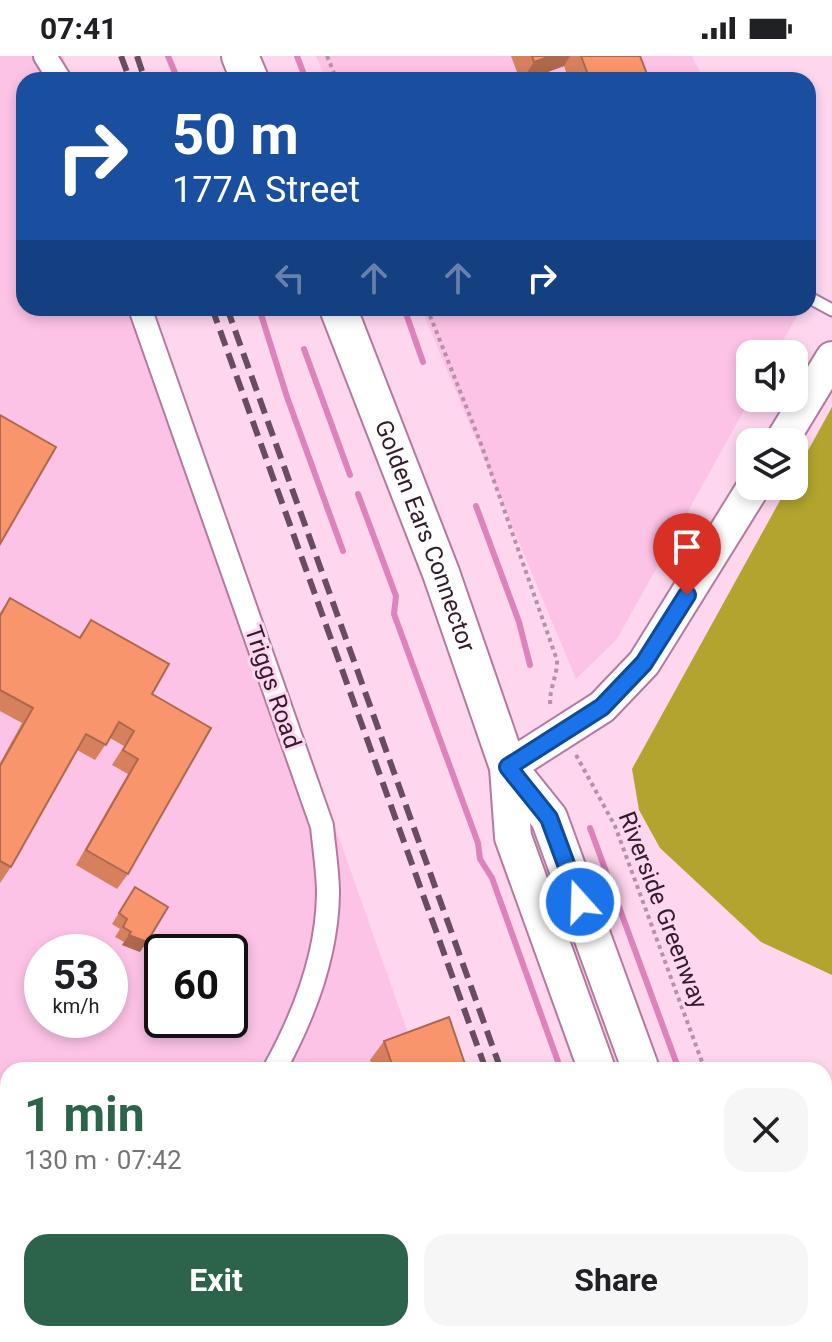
<!DOCTYPE html>
<html lang="en">
<head>
<meta charset="utf-8">
<style>
  :root { --surface:#fff; --page:#f6f6f6; --text:#202124; --muted:#757577; --accent:#2c644b }
  body { margin:0; font-family:Roboto,sans-serif; background:var(--page); color:var(--text); height:100vh; display:flex; flex-direction:column; font-size:30px; white-space:nowrap }
  * { box-sizing:border-box; margin:0 }
  p { font-size:26px; color:var(--muted) }
  .icon { flex:none; width:44px; height:44px; fill:none; stroke:currentColor; stroke-width:2; stroke-linecap:round; stroke-linejoin:round }
  .map { position:relative; flex:1; overflow:hidden }
  .sheet { position:absolute; left:0px; top:1006px; width:832px; height:280px; display:flex; flex-direction:column; background:var(--surface); border-radius:24px 24px 0 0; box-shadow:0 4px 12px #0003 }
  .sheet>* { flex:none }
  .hud { position:absolute; left:16px; top:16px; width:800px; height:244px; border-radius:24px; box-shadow:0 4px 12px #0003; background:#1a4fa0; color:#fff; overflow:hidden }
  .buttons { position:absolute; left:736px; top:284px; display:grid; gap:16px }
  .buttons a { display:grid; place-items:center; width:72px; height:72px; border-radius:16px; background:var(--surface); box-shadow:0 4px 12px #0003; font-size:40px }
  .speed { position:absolute; left:24px; top:878px; display:flex; gap:16px; font-size:40px; font-weight:700; text-align:center }
  .speed>* { display:grid; place-content:center; width:104px; height:104px; border-radius:50%; background:var(--surface); box-shadow:0 4px 12px #0003; line-height:1 }
  .speed small { font-size:20px; font-weight:400 }
  .speed .limit { border:4px solid #111; border-radius:12px; background:#fff; color:#111 }
  .pin { position:absolute; display:grid; place-items:center; width:68px; height:68px; color:#fff; margin:-82px -34px; border-radius:50% 50% 50% 0; rotate:-45deg; box-shadow:0 0 8px #0007 }
  .pin .icon { rotate:45deg }
  .me { position:absolute; width:88px; margin:-44px; rotate:340deg; stroke-linejoin:round; filter:drop-shadow(0 0 6px #0008) }
  .turn { display:flex; align-items:center; gap:28px; height:168px; padding:0 24px; font-size:36px }
  .turn .icon { width:104px; height:104px; stroke-width:2.5 }
  .turn b { display:block; font-size:56px; line-height:68px }
  .lanes { display:flex; align-items:center; height:76px; padding:0 24px; background:#0003; justify-content:center; gap:40px; direction:ltr }
  .lanes .off { opacity:.35 }
  .round { display:grid; place-items:center; flex:none; width:84px; height:84px; border-radius:24px; background:var(--page) }
  .headline { display:flex; align-items:center; justify-content:space-between; height:136px; padding:0 24px }
  h1 { font-size:48px; font-weight:700; line-height:60px; color:var(--accent) }
  .primary-button { display:flex; gap:16px; margin-top:auto; padding:16px 24px }
  .primary-button a { flex:1; height:92px; border-radius:24px; background:var(--accent); color:#fff; font-size:32px; font-weight:700; line-height:92px; text-align:center }
  .primary-button a+a { background:var(--page); color:var(--text) }
  .status { display:flex; justify-content:space-between; align-items:center; height:56px; padding:0 40px; background:var(--surface); direction:ltr }
  .status svg { height:22px; fill:currentColor }
  .map>svg:first-child { display:block }
  .built { fill:#fdc3e6; fill-rule:evenodd }
  .forest { fill:#b2a42e }
  .lines { fill:none; stroke-linecap:round; stroke-linejoin:round }
  .stream { stroke:#de82bc; stroke-width:6 }
  .lane-casing { stroke:#b5799e; stroke-width:15 }
  .street-casing { stroke:#b5799e; stroke-width:26 }
  .secondary-casing { stroke:#b5799e; stroke-width:36 }
  .primary-casing { stroke:#b5799e; stroke-width:40 }
  .path { stroke:#b592a7; stroke-width:4; stroke-dasharray:4 4; stroke-linecap:butt }
  .lane { stroke:#fff; stroke-width:11 }
  .street { stroke:#fff; stroke-width:22 }
  .secondary { stroke:#fff; stroke-width:32 }
  .primary { stroke:#fff; stroke-width:36 }
  .rail { stroke:#694d5e; stroke-width:6; stroke-dasharray:16 8; stroke-linecap:butt }
  .wall { fill:#d6805d }
  .shaded-wall { fill:#ae684c }
  .building { fill:#f9956c; stroke:#ae684c; stroke-width:2 }
  .route-casing { stroke:#114b97; stroke-width:20 }
  .route { stroke:#1a73e8; stroke-width:14 }
  .labels { text-anchor:middle; stroke-width:6; stroke-linejoin:round; paint-order:stroke }
  .street-label { font-size:24px; fill:#331b2a; stroke:#fed6ee }
</style>
</head>
<body>
<div class="status"><b>07:41</b><svg viewBox="0 0 49 12"><path d="M0 12V9h3v3zM5 12V6h3v6zM10 12V3h3v9zM15 12V0h3v12zM26 1h20v11H26zM47 4h2v5h-2z"/></svg></div>
<div class="map">
<svg width="832" height="1286" viewBox="0 0 832 1286">
  <rect width="100%" height="100%" fill="#fed6ee"/>
  <path class="built" d="M 0,0 L 63,0 L 71,24 L 24,24 L 24,252 L 152,252 L 421,1014 L 8,1014 L 8,1209 L 0,1204 ZM 42,896 L 110,896 L 110,964 L 42,964 ZM 162,896 L 230,896 L 230,964 L 162,964 Z
    M 316,0 L 692,0 L 704,24 L 326,24 Z
    M 421,252 L 783,252 L 797,260 L 775,298 L 750,298 L 751,342 L 617,583 L 576,623 Z
    M 128,1278 L 515,1278 L 518,1286 L 142,1286 Z"/>
  <path class="forest" d="M 832,351 L 832,919 L 761,886 L 660,792 L 639,754 L 632,713 L 788,430 L 794,430 L 794,420 Z"/>
  <g class="lines">
    <path class="stream" d="M 168,0 L 178,24
      M 297,0 L 306,24
      M 259,252 L 287,341 L 343,495
      M 404,252 L 423,306
      M 304,293 L 350,419
      M 358,438 L 396,540 L 394,558 L 478,787 L 480,803 L 492,822 L 561,1014
      M 476,450 L 519,566 L 530,609
      M 590,772 L 679,1014
      M 780,1278 L 783,1286"/>
    <defs>
      <path id="lane" d="M 808,241 L 832,254"/>
      <path id="street" d="M 45,0 L 60,24
        M 140,252 L 322,770 C 324,792 328,816 328,838 C 327,901 304,960 274,1014
        M 122,1286 L 127,1278"/>
      <path id="secondary" d="M 781,386 L 832,302
        M 508,711 L 602,651 L 644,607 L 754,430
        M 12,1278 L 26,1286"/>
      <g id="primary">
        <path d="M 240,0 L 250,24"/>
        <path id="s1" d="M 338,252 L 441,517 L 508,711 L 513,781 L 597,1014"/>
        <path d="M 508,711 L 549,762 L 641,1014"/>
        <path d="M 693,1278 L 696,1286"/>
        <path d="M 734,1278 L 738,1286"/>
      </g>
    </defs>
    <use href="#lane" class="lane-casing"/>
    <use href="#street" class="street-casing"/>
    <use href="#secondary" class="secondary-casing"/>
    <use href="#primary" class="primary-casing"/>
    <path class="path" d="M 327,0 L 337,24
      M 427,252 L 481,388 L 557,604 C 558,620 547,636 551,652
      M 576,699 L 615,770 L 705,1014
      M 804,1278 L 807,1286"/>
    <use href="#lane" class="lane"/>
    <use href="#street" class="street"/>
    <use href="#secondary" class="secondary"/>
    <use href="#primary" class="primary"/>
    <path class="rail" d="M 121,0 L 130,24
      M 137,0 L 145,24
      M 212,252 L 486,1014
      M 227,252 L 501,1014
      M 581,1278 L 583,1286
      M 596,1278 L 599,1286"/>
  </g>
  <path class="wall" d="M 511,0 L 640,0 L 642,24 L 569,24 L 564,10 L 526,24 L 520,24 Z
    M 10,542 L 79,581 L 91,564 L 152,638 L 128,818 L 117,833 L 76,809 L 128,718 L 112,709 L 124,690 L 110,682 L 95,704 L 77,694 L 11,811 L 0,827 L 0,707 L 22,667 L 0,655 L 0,557 Z
    M 135,831 L 140,896 L 122,889 L 124,886 L 115,881 L 120,873 L 112,868 Z
    M 384,985 L 467,1014 L 374,1014 L 370,1004 Z"/>
  <path class="shaded-wall" d="M 551,0 L 570,0 L 564,10 L 526,24 L 522,24 L 534,6 Z
    M 647,18 L 642,24 L 631,24 Z
    M 129,879 L 147,886 L 140,896 L 122,889 Z"/>
  <path class="building" d="M 532,0 L 551,0 L 534,6 Z
    M 581,0 L 640,0 L 647,18 L 631,24 L 590,24 Z
    M 0,359 L 56,391 L 0,488 Z
    M 10,542 L 80,582 L 91,564 L 169,608 L 152,638 L 211,672 L 128,818 L 86,794 L 138,703 L 123,694 L 134,675 L 119,666 L 106,689 L 86,678 L 11,811 L 0,805 L 0,710 L 33,652 L 0,634 L 0,560 Z
    M 135,831 L 168,851 L 147,886 L 129,879 L 131,876 L 123,871 L 127,863 L 119,857 Z
    M 449,961 L 467,1014 L 394,1014 L 384,985 Z
    M 0,1114 L 8,1119 L 8,1132 L 0,1146 Z
    M 510,1278 L 540,1278 L 553,1286 L 505,1286 Z"/>
  <g class="lines">
    <defs>
      <path id="route" d="M 580,846 L 549,762 L 508,711 L 602,651 L 644,607 L 687,539"/>
    </defs>
    <use href="#route" class="route-casing"/>
    <use href="#route" class="route"/>
  </g>
  <g class="labels">
    <g class="street-label">
      <text dy="8" stroke="none"><textPath href="#s1" startOffset="244">Golden Ears Connector</textPath></text>
      <text transform="translate(273 631) rotate(71)" y="8">Triggs Road</text>
      <text transform="translate(663 854) rotate(69)" y="8">Riverside Greenway</text>
    </g>
  </g>
</svg>
<div class="buttons">
<a><svg class="icon" aria-label="sound" viewBox="0 0 24 24"><path d="M4 9h4l5-4v14l-5-4H4zM17 9q2 3 0 6"/></svg></a>
<a><svg class="icon" aria-label="layers" viewBox="0 0 24 24"><path d="M12 4l9 5-9 5-9-5zM3 14l9 5 9-5"/></svg></a>
</div>
<div class="speed"><div>53<small>km/h</small></div><div class="limit">60</div></div>
<div class="pin" style="left:687px;top:539px;background:#d93025"><svg class="icon" aria-label="arrive" viewBox="0 0 24 24"><path d="M6 21V4h12l-3 4 3 4H6"/></svg></div>
<svg class="me" style="left:580px;top:846px" viewBox="-20 -20 40 40"><circle r="17" fill="#1a73e8" stroke="#fff" stroke-width="3"/><path d="M0-11L8 9 0 5-8 9z" fill="#fff"/></svg>
<div class="hud">
<div class="turn"><svg class="icon" aria-label="right" viewBox="0 0 24 24"><path d="M7 20v-9h11M14 6l5 5-5 5"/></svg><div><b>50 m</b>177A Street</div></div>
<div class="lanes"><svg class="icon off" aria-label="left" viewBox="0 0 24 24"><path d="M17 20v-9H6M10 6l-5 5 5 5"/></svg><svg class="icon off" aria-label="ahead" viewBox="0 0 24 24"><path d="M12 20V5M6 11l6-6 6 6"/></svg><svg class="icon off" aria-label="ahead" viewBox="0 0 24 24"><path d="M12 20V5M6 11l6-6 6 6"/></svg><svg class="icon" aria-label="right" viewBox="0 0 24 24"><path d="M7 20v-9h11M14 6l5 5-5 5"/></svg></div>
</div>
<section class="sheet">
<div class="headline"><div><h1>1 min</h1><p>130 m · 07:42</p></div><a class="round"><svg class="icon" aria-label="close" viewBox="0 0 24 24"><path d="M6 6l12 12M18 6L6 18"/></svg></a></div>
<div class="primary-button"><a>Exit</a><a>Share</a></div>
</section>
</div>
</body>
</html>
